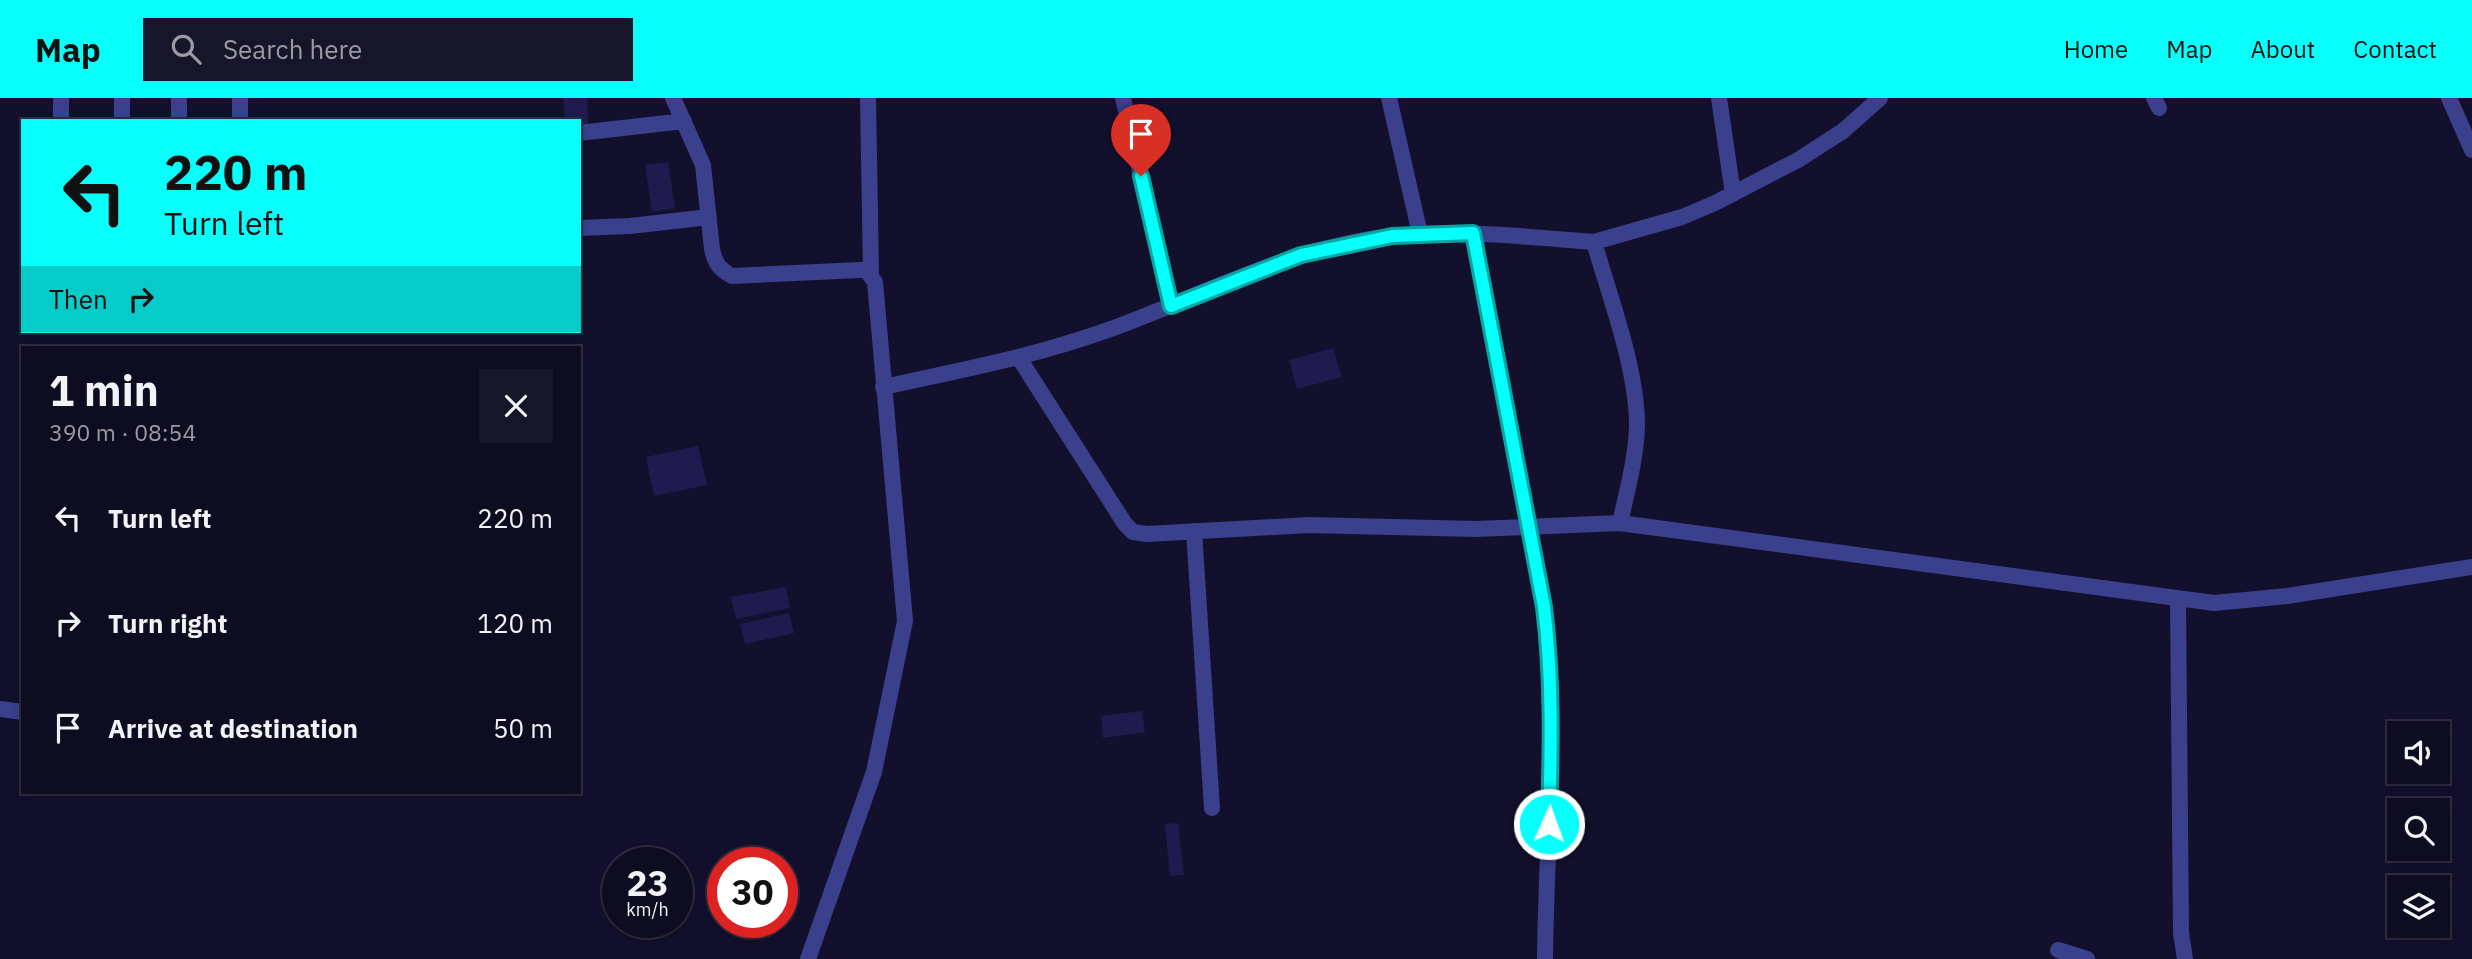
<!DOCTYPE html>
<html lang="en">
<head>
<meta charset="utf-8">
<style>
  :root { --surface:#0e0c21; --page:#17152a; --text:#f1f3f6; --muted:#9b9ba5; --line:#2e2c3f; --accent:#07fffb }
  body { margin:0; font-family:"IBM Plex Sans",sans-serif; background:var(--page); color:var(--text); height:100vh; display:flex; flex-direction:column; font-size:26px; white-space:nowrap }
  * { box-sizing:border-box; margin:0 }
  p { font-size:23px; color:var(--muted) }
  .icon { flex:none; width:38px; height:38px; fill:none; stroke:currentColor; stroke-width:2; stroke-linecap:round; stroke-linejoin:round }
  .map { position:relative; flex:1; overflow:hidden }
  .sheet { position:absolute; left:21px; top:248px; width:560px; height:448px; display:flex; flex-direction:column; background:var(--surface); border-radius:0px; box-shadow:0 4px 10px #0003,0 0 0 2px var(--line) }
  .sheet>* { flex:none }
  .guide { position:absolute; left:21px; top:21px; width:560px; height:214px; border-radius:0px; box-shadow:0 4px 10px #0003,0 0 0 2px var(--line); background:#07fffb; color:#111; overflow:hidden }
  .fabs { position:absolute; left:2387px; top:623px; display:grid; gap:14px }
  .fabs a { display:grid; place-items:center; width:63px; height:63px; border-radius:0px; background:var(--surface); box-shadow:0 4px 10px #0003,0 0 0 2px var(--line); font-size:35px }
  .speed { position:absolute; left:602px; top:749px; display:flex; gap:14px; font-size:35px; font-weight:700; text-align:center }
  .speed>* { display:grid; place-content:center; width:91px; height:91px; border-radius:50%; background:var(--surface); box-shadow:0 4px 10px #0003,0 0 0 2px var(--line); line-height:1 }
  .speed small { font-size:18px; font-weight:400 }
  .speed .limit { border:10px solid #d22; background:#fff; color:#111 }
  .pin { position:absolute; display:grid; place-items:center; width:60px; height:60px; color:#fff; margin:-72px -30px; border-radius:50% 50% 50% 0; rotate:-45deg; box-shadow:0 0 7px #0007 }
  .pin .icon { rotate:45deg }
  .me { position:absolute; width:77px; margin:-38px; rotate:2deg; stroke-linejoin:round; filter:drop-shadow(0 0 5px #0008) }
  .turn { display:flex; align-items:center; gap:24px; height:147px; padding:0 28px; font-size:32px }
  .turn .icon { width:91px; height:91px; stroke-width:2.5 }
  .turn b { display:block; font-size:49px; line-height:60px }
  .then { display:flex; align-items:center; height:66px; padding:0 28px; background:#0003; gap:14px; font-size:26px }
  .round { display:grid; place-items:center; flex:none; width:74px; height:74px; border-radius:0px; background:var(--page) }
  .head { display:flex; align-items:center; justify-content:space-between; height:119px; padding:0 28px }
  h1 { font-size:42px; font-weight:800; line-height:52px }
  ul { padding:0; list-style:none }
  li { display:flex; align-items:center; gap:21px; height:105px; padding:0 28px }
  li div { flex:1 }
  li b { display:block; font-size:26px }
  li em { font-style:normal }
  header { display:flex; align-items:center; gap:42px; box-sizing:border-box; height:98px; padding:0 35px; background:var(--accent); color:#111 }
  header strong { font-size:33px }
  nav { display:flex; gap:38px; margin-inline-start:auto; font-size:24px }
  .search { width:490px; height:63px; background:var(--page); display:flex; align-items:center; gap:18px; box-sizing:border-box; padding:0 24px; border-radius:0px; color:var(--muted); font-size:26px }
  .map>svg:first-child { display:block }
  .building { fill:#201b4e }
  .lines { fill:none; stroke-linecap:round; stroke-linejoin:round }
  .minor { stroke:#3a408c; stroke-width:16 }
  .route-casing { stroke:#05a6a3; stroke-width:18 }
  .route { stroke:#07fffb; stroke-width:12 }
</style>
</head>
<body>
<header>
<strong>Map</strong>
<div class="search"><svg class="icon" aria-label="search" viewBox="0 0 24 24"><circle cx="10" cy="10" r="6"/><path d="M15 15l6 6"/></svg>Search here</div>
<nav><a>Home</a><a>Map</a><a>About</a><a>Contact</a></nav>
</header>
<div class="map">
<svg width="2472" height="861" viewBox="0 0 2472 861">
  <rect width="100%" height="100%" fill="#12102c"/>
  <path class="building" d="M 563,0 L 587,0 L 589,30 L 579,31 L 579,23 L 565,23 Z
    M 668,64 L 675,110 L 652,114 L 645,67 Z
    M 1333,250 L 1342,279 L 1297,291 L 1289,262 Z
    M 698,348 L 707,387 L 654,398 L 646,359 Z
    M 786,489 L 790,510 L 736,521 L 731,499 Z
    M 789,515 L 794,535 L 745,546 L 740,526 Z
    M 1142,613 L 1145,634 L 1103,640 L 1101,618 Z
    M 1178,725 L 1184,777 L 1170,778 L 1165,726 Z"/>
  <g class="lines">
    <path class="minor" d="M 61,0 L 61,23
      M 122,0 L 122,23
      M 179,0 L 179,23
      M 673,0 L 703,67 L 712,151 C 715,165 719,171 732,178 L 860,172 L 866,172 L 875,184 L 905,523 L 874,674 L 808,861
      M 868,0 L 871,177
      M 1123,0 L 1171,208
      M 1389,0 L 1420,136
      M 1719,0 L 1733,96
      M 2154,0 L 2159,10
      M 2449,0 L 2472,52
      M 240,23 L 240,0
      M 579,35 L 684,23
      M 579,130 L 630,128 L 709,119
      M 1473,135 L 1544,509 C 1559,626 1546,744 1545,861
      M 1594,144 C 1610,200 1637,270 1637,328 C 1636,361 1627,393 1620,425
      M 1019,260 L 1125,426 L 1133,434 L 1147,436 L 1309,427 L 1475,431 L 1620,425 L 2214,505 L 2287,498 L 2472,469
      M 883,289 C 959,273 1035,258 1108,232 C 1202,198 1293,148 1394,138 C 1460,131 1528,139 1594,144 L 1682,119 L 1715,105 L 1798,62 L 1843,33 L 1880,0
      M 1194,433 L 1212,710
      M 2178,501 L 2181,835 L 2185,861
      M 0,611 L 23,614
      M 2058,852 L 2087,861"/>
  </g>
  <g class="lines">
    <defs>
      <path id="route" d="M 1141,78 L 1171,208 L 1301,157 L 1392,138 L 1473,135 L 1544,509 C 1553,582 1551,653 1549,726"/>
    </defs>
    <use href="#route" class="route-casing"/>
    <use href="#route" class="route"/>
  </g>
</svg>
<div class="fabs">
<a><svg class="icon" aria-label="sound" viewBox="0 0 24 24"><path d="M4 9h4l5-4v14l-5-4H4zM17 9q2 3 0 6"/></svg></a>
<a><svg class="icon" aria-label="search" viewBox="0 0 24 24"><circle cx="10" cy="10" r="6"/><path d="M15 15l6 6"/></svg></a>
<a><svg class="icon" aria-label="layers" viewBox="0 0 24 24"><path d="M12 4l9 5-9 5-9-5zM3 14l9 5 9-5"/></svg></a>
</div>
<div class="speed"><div>23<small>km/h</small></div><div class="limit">30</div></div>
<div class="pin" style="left:1141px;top:78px;background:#d93025"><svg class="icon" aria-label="arrive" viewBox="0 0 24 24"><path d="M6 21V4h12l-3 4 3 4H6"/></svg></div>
<svg class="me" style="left:1549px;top:726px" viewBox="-20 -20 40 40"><circle r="17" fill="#07fffb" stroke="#fff" stroke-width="3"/><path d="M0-11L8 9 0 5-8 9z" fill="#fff"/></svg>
<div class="guide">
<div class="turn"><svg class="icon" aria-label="left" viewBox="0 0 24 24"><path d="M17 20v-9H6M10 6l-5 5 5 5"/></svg><div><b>220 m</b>Turn left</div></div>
<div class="then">Then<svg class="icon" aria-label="right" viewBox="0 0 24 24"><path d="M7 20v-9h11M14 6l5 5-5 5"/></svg></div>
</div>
<section class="sheet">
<div class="head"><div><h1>1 min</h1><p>390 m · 08:54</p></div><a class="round"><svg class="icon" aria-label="close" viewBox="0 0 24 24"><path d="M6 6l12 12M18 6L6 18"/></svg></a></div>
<ul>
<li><svg class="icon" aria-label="left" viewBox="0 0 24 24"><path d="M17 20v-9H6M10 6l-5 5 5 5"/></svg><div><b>Turn left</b></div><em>220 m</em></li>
<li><svg class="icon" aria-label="right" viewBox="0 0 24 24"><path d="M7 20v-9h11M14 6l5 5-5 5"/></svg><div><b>Turn right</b></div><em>120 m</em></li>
<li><svg class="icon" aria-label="arrive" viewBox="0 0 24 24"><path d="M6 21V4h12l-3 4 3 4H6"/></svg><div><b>Arrive at destination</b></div><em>50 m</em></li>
</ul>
</section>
</div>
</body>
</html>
